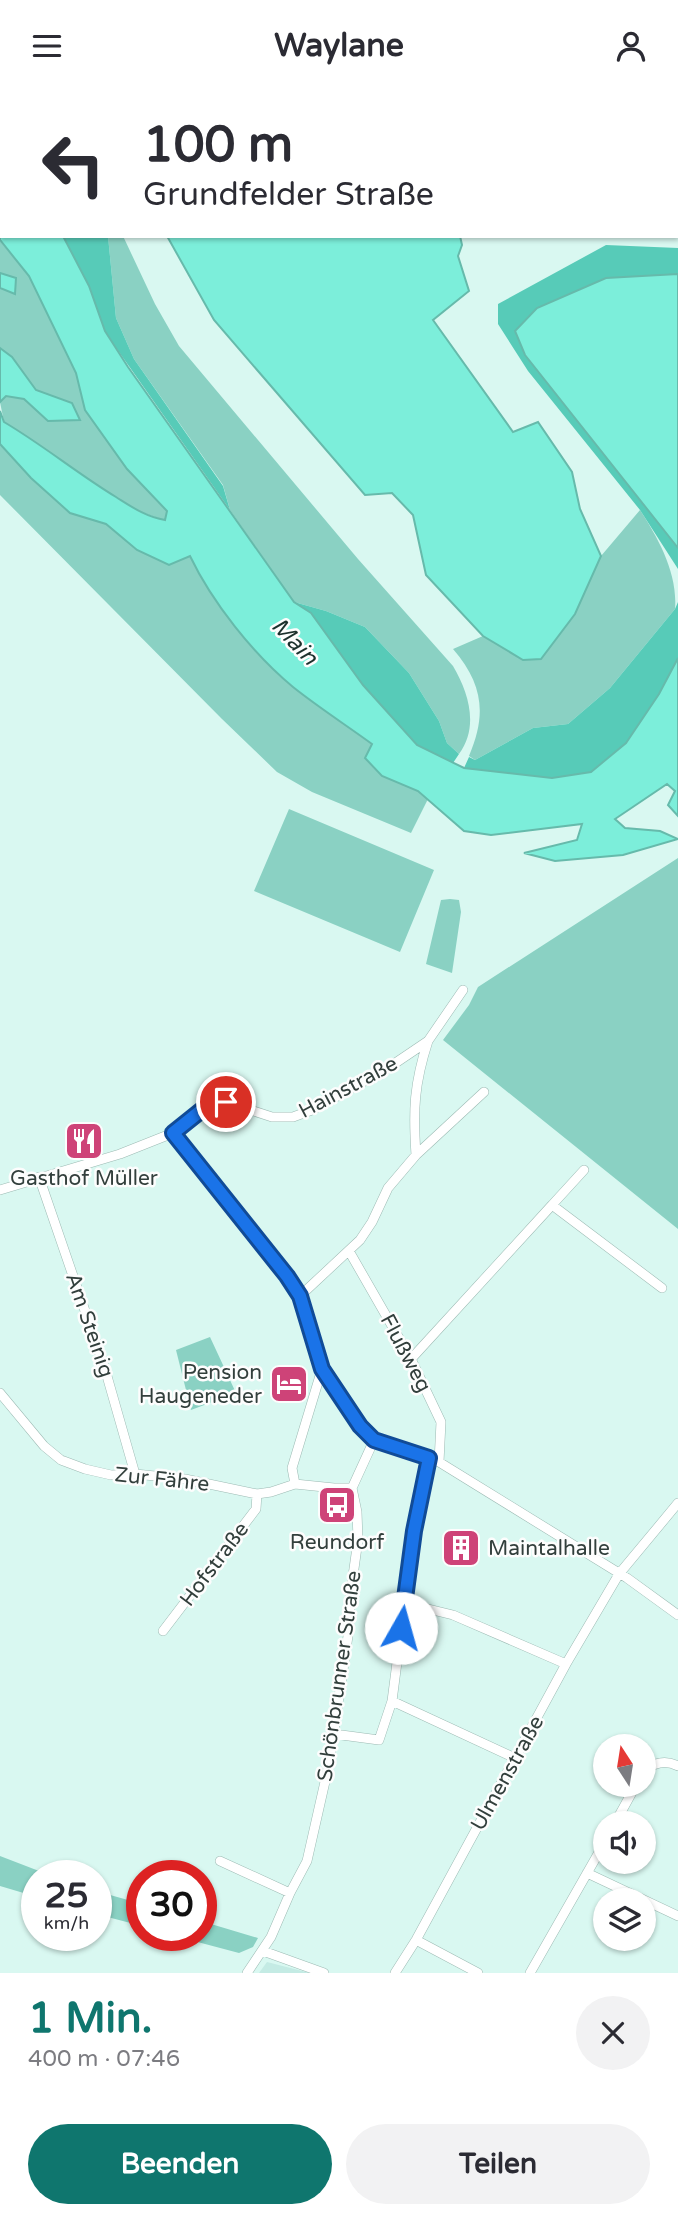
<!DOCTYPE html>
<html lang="de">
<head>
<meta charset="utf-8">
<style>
  :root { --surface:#fff; --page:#f2f2f3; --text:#2b2b33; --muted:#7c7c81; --accent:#0f766e }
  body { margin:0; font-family:"Varela Round",sans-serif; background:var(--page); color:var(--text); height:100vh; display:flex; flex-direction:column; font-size:26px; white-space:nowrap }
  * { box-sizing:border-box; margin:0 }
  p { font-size:23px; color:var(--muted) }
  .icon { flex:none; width:38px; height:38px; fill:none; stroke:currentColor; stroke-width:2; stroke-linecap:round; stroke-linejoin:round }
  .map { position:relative; height:1882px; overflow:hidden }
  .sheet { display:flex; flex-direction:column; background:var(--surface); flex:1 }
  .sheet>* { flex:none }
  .top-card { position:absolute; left:0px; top:0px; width:679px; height:147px; box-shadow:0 2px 5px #0004; background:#fff; color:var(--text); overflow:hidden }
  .needle { width:46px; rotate:348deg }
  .buttons { position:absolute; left:593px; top:1643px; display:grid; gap:14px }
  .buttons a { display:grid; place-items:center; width:63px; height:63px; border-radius:50%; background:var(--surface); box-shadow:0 2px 5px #0004; font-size:35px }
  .speed { position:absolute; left:21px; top:1769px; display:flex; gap:14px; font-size:35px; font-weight:700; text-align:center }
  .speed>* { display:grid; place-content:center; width:91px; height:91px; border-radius:50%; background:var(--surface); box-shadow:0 2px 5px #0004; line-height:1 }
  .speed small { font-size:18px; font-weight:400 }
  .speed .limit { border:10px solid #d22; background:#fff; color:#111 }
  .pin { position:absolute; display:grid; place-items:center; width:60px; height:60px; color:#fff; margin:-30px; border:4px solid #fff; border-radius:50%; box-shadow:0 2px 7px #0007 }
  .me { position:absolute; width:77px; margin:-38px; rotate:7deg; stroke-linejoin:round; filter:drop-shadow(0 0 5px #0008) }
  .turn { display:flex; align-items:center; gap:24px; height:147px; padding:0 28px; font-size:32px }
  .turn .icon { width:91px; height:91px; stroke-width:2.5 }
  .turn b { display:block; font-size:49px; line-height:60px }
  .round { display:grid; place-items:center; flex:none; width:74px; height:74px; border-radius:37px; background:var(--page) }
  .overview { display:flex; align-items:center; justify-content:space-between; height:119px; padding:0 28px }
  h1 { font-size:42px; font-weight:700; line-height:52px; color:var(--accent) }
  .button { display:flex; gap:14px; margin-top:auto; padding:14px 28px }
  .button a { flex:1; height:80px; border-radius:42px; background:var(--accent); color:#fff; font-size:28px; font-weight:700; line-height:80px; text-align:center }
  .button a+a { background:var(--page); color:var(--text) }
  header { display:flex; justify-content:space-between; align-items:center; height:91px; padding:0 28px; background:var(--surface); font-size:32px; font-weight:700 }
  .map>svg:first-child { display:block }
  .built { fill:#c4ebe4 }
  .green { fill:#8ad1c3 }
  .forest { fill:#57cbb8 }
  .water { fill:#7ceeda; stroke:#66baab; stroke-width:2 }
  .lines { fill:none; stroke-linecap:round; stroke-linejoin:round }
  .street-casing { stroke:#9cbab3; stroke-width:10 }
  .street { stroke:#fff; stroke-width:9 }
  .route-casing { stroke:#114b97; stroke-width:18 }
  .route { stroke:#1a73e8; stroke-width:12 }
  .labels { text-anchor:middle; stroke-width:5; stroke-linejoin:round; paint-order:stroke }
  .street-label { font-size:21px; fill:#323f3c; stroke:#fdfdfd }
  .poi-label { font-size:21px; fill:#323f3c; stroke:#fdfdfd }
  .water-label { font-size:23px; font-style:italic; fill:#1c312d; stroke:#fdfdfd }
</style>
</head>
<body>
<header><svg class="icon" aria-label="menu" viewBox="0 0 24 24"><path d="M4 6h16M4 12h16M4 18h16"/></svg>Waylane<svg class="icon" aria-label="person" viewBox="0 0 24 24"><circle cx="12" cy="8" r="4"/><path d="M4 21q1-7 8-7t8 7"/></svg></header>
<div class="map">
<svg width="678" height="1882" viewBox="0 0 678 1882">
  <rect width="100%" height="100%" fill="#d9f8f1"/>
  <path class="built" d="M 267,1871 L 310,1882 L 259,1882 Z"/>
  <path class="green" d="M 108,145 L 123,145 L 155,213 L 179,255 L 358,468 L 453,575 C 469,602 479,636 459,663 L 447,652 L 439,630 L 409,582 L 365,536 L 326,520 L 294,511 L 230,419 L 223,394 L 134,268 L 116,227 Z
    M 0,150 L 29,185 L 76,282 L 85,319 L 127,378 L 167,420 L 165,429 C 110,415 54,360 4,331 L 0,311 L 6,305 L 24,308 L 48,330 L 80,329 L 72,312 L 36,299 L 12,266 L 0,257 L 0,197 L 15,202 L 16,187 L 0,182 Z
    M 0,353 L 31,387 L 70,422 L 106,433 L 137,459 L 190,464 C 212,513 253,561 293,595 C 318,616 346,634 372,653 L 365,667 L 382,685 L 418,700 L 428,708 L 411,742 L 312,701 L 277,681 L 222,628 L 0,404 Z
    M 640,419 C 658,447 678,482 675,518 L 610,597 L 568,633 L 533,637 L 475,669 L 469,665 C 487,623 483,593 453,558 L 483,545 L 523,569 L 575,523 L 601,465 Z
    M 289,718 L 434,779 L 400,861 L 254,800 Z
    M 678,767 L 678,1138 L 443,949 L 469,914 L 478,896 Z
    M 450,808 L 459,809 L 461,821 L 452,882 L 426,873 L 441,809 Z
    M 210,1246 L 236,1302 L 191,1319 L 176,1259 Z
    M 0,1765 L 52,1785 L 37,1785 L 37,1806 L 0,1795 Z
    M 96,1800 L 142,1813 L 142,1835 L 96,1823 Z
    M 201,1830 L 258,1847 L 253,1856 L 239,1862 L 175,1845 L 201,1844 Z"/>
  <path class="forest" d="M 63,145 L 108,145 L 116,227 L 134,268 L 223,395 L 230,419 L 105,241 L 89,195 Z
    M 606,154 L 678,157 L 678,183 L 606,187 L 525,264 L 678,457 L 678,478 L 640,419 L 528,280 L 498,233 L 498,213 Z
    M 294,511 L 326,520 L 365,536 L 409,582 L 439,630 L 447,652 L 459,663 L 453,672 L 417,654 L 363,594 Z
    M 678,511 L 678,567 L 659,603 L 626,652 L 591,681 L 552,687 L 464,677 L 469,666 L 475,669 L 533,637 L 568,633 L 610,597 L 675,518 Z"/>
  <path class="water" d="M 85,0 L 678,0 L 678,48 L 677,2 Z
    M 0,16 L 2,145 L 63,145 L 89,195 L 105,240 L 128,276 L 294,511 L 311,522 L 363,594 L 417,654 L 464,677 L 552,687 L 591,681 L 626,652 L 659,603 L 678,567 L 678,725 L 668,714 L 675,700 L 667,693 L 615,728 L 625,737 L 660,740 L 678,748 L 623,764 L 555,770 L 524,762 L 577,749 L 582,733 L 491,744 L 464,740 L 418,700 L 382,685 L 365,667 L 372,653 C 346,634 318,616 293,596 C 253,563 212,511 190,465 L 169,474 L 137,459 L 106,433 L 70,422 L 31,387 L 0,353 L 0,320 L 4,331 C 43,354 78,383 116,406 C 132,416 146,426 165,429 L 167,420 L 127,378 L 85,319 L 76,282 L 29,185 L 0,149 Z
    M 167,145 L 460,145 L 462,154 L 458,165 L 469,200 L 433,229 L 513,341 L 538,331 L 572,381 L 580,418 L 601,465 L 575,523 L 541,568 L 523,569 L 483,545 L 426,484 L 413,424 L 392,402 L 365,404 L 214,229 Z
    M 0,182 L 16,187 L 15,203 L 0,197 Z
    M 678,183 L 678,457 L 525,264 L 515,240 L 537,217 L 606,187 Z
    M 0,257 L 12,266 L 36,299 L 72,312 L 80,329 L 48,330 L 24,308 L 6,305 L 0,311 Z"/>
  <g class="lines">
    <defs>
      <path id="street" d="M 173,1042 L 287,1185 L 300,1205 L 322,1278 L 343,1313 L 374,1349 L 439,1371 L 627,1487 L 678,1524
        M 416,1064 C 413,1019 414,993 428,950
        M 39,1086 L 105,1278 L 135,1383
        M 0,1099 L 120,1063 L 173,1042 L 199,1020 L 216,1012 L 226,1011 L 272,1026 L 293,1026 L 312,1019 L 388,977 L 428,950 L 463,899
        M 552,1114 L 584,1079
        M 349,1160 L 411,1268 L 441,1331 L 439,1371
        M 300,1205 L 360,1149 L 372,1131 L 388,1097 L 416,1064 L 484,1001
        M 411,1268 L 552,1114 L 662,1197
        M 0,1302 L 44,1355 L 61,1369 L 85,1378 L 111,1384 L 135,1383 L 185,1388 L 257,1403 L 271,1401 L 295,1393 L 334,1397 L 352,1397
        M 295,1393 L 292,1377 L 322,1278
        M 404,1512 L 453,1524 L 566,1573
        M 163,1540 L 256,1418 L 257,1403
        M 392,1610 L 515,1667
        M 334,1643 L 379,1649 L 392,1610 L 414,1440 L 429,1367
        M 644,1681 C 653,1671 666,1669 678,1675
        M 615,1732 L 636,1694
        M 220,1770 L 290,1802
        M 587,1782 L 678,1825
        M 416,1849 L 478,1882
        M 263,1860 L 324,1882
        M 247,1882 L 271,1846 L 290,1802 L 307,1770 L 329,1673 L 348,1545 L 351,1499 L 358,1449 L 357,1421 L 352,1397 L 374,1349
        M 395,1882 L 416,1849 L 566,1573 L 619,1483 L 678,1412
        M 530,1882 L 606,1749"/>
    </defs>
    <use href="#street" class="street-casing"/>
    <use href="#street" class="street"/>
  </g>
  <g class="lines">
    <defs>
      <path id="route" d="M 226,1011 L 208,1014 L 173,1042 L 287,1185 L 300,1205 L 322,1278 L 360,1335 L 374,1349 L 429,1367 L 414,1440 L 401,1537"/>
    </defs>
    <use href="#route" class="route-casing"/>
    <use href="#route" class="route"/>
  </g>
  <defs>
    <symbol id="restaurant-square" viewBox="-11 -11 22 22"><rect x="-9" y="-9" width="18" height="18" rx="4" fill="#ce4378" stroke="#fdfdfd"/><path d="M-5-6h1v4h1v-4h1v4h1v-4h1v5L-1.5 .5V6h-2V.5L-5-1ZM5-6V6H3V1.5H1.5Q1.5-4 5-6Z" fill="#fff"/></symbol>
    <symbol id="hotel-square" viewBox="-11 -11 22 22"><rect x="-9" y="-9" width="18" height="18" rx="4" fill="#ce4378" stroke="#fdfdfd"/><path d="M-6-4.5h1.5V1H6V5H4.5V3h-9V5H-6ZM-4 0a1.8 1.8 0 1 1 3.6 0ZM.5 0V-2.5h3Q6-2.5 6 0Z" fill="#fff"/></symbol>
    <symbol id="bus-square" viewBox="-11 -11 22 22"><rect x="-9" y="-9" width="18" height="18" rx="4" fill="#ce4378" stroke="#fdfdfd"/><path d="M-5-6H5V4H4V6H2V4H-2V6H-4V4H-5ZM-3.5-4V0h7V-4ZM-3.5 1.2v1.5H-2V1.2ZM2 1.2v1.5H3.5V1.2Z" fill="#fff"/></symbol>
    <symbol id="building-square" viewBox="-11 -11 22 22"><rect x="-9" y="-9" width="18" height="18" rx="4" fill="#ce4378" stroke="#fdfdfd"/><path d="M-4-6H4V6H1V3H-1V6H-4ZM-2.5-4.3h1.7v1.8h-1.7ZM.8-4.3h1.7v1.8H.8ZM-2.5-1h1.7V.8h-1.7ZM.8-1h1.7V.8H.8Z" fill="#fff"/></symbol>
  </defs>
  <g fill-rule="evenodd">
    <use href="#restaurant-square" x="62" y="1028" width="44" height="44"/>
    <use href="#hotel-square" x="267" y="1271" width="44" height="44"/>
    <use href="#bus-square" x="315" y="1392" width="44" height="44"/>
    <use href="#building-square" x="439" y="1435" width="44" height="44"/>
  </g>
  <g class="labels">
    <g class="street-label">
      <text transform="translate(348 996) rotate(-28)" y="7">Hainstraße</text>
      <text transform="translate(90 1234) rotate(71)" y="7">Am Steinig</text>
      <text transform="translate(406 1262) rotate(62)" y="7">Flußweg</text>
      <text transform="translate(162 1388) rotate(6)" y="7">Zur Fähre</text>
      <text transform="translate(214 1473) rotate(-53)" y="7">Hofstraße</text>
      <text transform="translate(339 1585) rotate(-82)" y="7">Schönbrunner Straße</text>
      <text transform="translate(507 1682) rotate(-61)" y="7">Ulmenstraße</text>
    </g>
    <g class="poi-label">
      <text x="84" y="1094">Gasthof Müller</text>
      <text x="262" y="1288" text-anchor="end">Pension<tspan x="262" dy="24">Haugeneder</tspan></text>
      <text x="337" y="1458">Reundorf</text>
      <text x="488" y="1464" text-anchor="start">Maintalhalle</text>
    </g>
    <g class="water-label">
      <text transform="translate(295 550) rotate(46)" y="8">Main</text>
    </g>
  </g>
</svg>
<div class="buttons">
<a><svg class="needle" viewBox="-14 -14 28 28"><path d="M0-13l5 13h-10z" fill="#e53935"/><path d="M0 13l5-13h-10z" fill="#7c7c81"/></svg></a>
<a><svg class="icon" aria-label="sound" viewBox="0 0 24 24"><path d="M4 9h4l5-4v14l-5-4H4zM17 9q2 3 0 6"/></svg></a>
<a><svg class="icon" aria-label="layers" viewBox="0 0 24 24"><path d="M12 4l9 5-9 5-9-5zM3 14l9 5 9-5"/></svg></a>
</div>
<div class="speed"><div>25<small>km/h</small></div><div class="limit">30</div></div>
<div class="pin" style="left:226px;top:1011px;background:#d93025"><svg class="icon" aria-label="arrive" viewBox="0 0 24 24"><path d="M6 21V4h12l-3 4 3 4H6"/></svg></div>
<svg class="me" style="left:401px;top:1537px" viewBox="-20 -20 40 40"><circle r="19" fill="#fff"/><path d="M0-13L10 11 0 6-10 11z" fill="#1a73e8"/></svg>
<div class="top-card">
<div class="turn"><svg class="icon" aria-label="left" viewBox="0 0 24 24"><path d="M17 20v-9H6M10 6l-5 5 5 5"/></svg><div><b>100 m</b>Grundfelder Straße</div></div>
</div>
</div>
<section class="sheet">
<div class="overview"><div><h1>1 Min.</h1><p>400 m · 07:46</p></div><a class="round"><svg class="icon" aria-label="close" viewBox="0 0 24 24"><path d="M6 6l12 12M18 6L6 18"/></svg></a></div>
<div class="button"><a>Beenden</a><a>Teilen</a></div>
</section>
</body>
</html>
